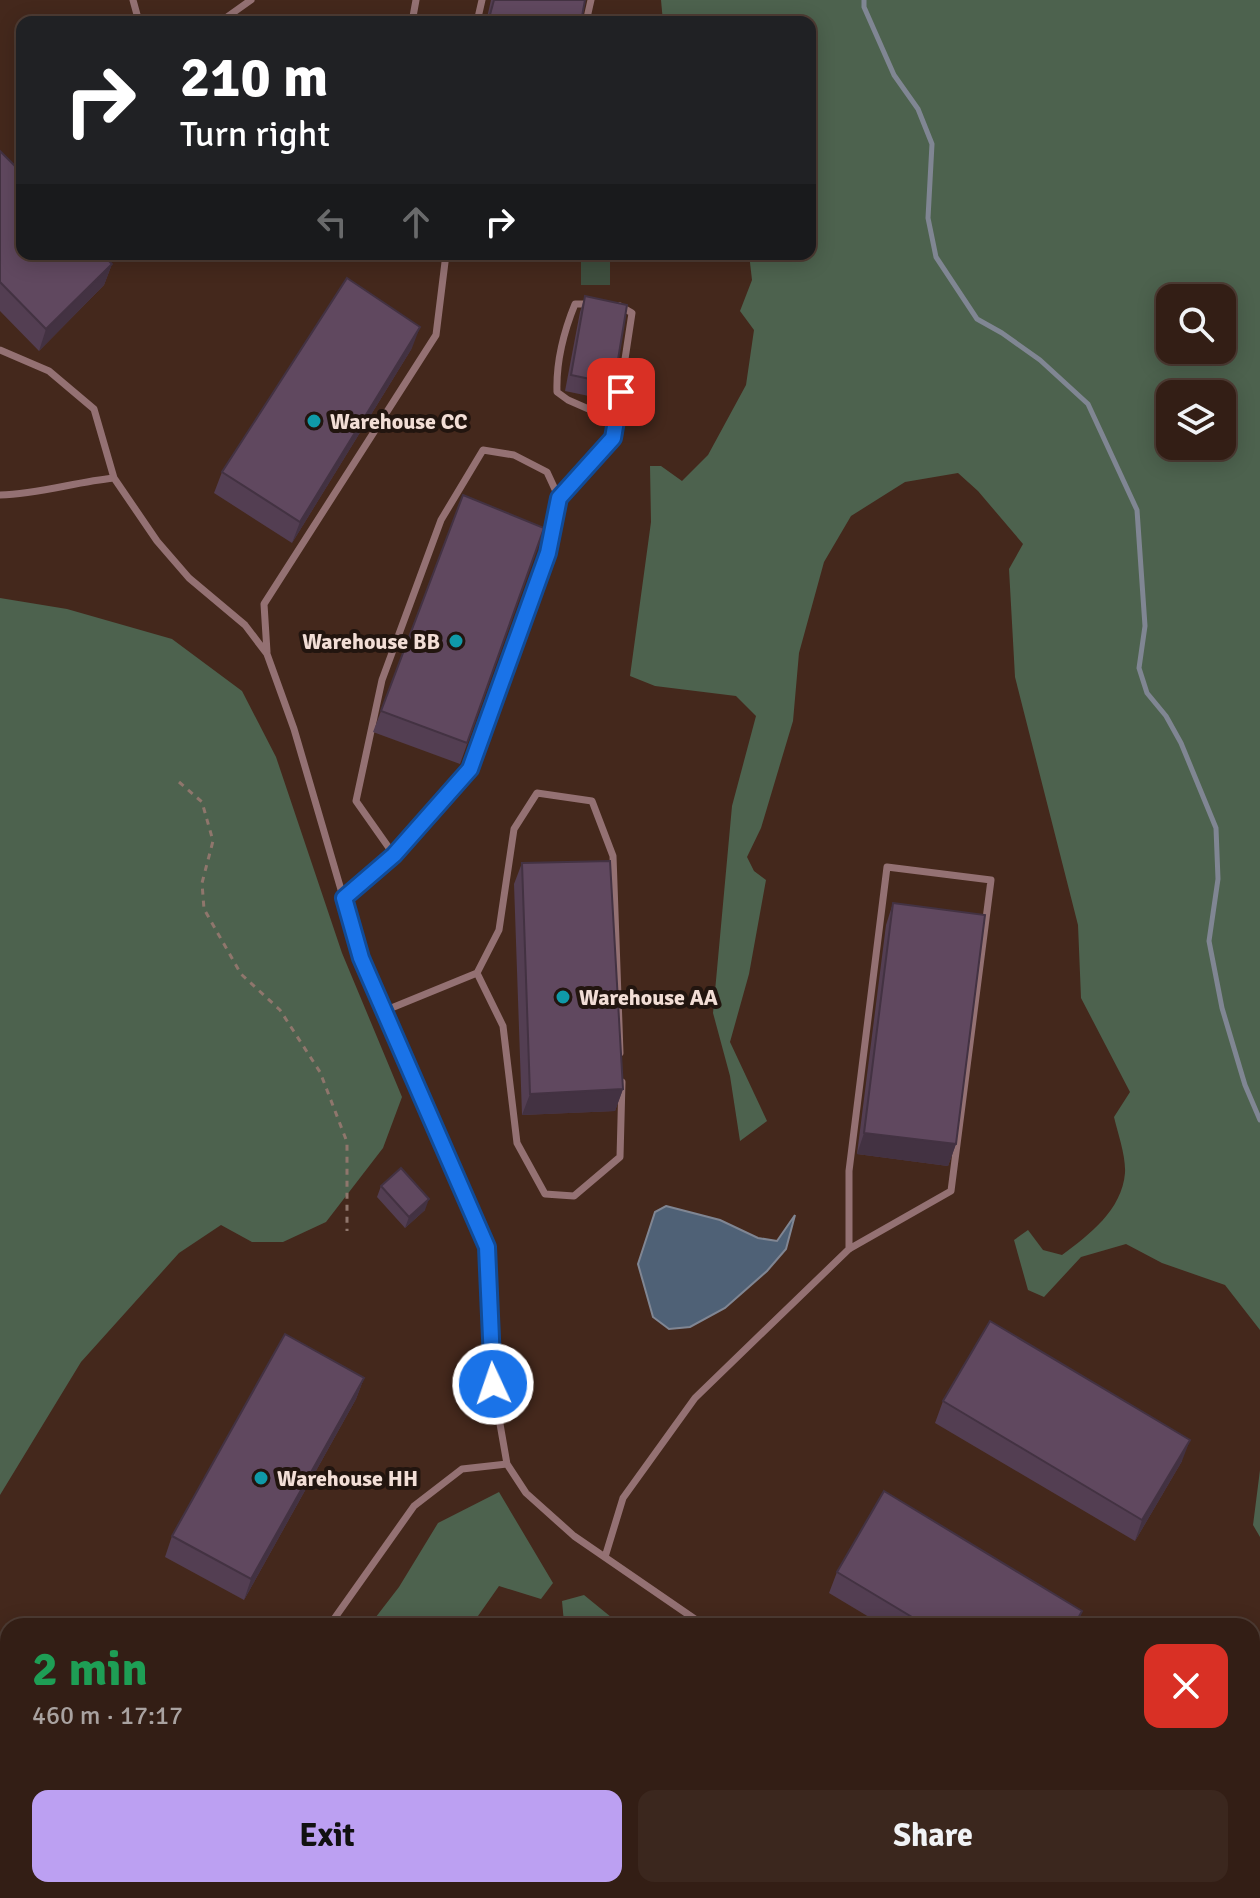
<!DOCTYPE html>
<html lang="en">
<head>
<meta charset="utf-8">
<style>
  :root { --surface:#331e15; --page:#3b271e; --text:#f1f3f6; --muted:#a9a2a0; --line:#4e3c34; --accent:#bca0f2 }
  body { margin:0; font-family:Signika,sans-serif; background:var(--page); color:var(--text); height:100vh; display:flex; flex-direction:column; font-size:30px; white-space:nowrap }
  * { box-sizing:border-box; margin:0 }
  p { font-size:26px; color:var(--muted) }
  .icon { flex:none; width:44px; height:44px; fill:none; stroke:currentColor; stroke-width:2; stroke-linecap:round; stroke-linejoin:round }
  .map { position:relative; flex:1; overflow:hidden }
  .sheet { position:absolute; left:0px; top:1618px; width:1260px; height:280px; display:flex; flex-direction:column; background:var(--surface); border-radius:24px 24px 0 0; box-shadow:0 4px 20px #0003,0 0 0 2px var(--line) }
  .sheet>* { flex:none }
  .hud { position:absolute; left:16px; top:16px; width:800px; height:244px; border-radius:16px; box-shadow:0 4px 20px #0003,0 0 0 2px var(--line); background:#202124; color:#fff; overflow:hidden }
  .fabs { position:absolute; left:1156px; top:284px; display:grid; gap:16px }
  .fabs a { display:grid; place-items:center; width:80px; height:80px; border-radius:16px; background:var(--surface); box-shadow:0 4px 20px #0003,0 0 0 2px var(--line); font-size:40px }
  .pin { position:absolute; display:grid; place-items:center; width:68px; height:68px; color:#fff; margin:-34px; border-radius:16px; box-shadow:0 4px 12px #0006 }
  .me { position:absolute; width:88px; margin:-44px; rotate:357deg; stroke-linejoin:round; filter:drop-shadow(0 0 6px #0008) }
  .turn { display:flex; align-items:center; gap:28px; height:168px; padding:0 32px; font-size:36px }
  .turn .icon { width:104px; height:104px; stroke-width:2.5 }
  .turn b { display:block; font-size:56px; line-height:68px }
  .lanes { display:flex; align-items:center; height:76px; padding:0 32px; background:#0003; justify-content:center; gap:40px; direction:ltr }
  .lanes .off { opacity:.35 }
  .round { display:grid; place-items:center; flex:none; width:84px; height:84px; border-radius:16px; background:var(--page) }
  .headline { display:flex; align-items:center; justify-content:space-between; height:136px; padding:0 32px }
  h1 { font-size:48px; font-weight:700; line-height:60px; color:#1e9e55 }
  .cta { display:flex; gap:16px; margin-top:auto; padding:16px 32px }
  .cta a { flex:1; height:92px; border-radius:16px; background:var(--accent); color:#111; font-size:32px; font-weight:700; line-height:92px; text-align:center }
  .cta a+a { background:var(--page); color:var(--text) }
  .map>svg:first-child { display:block }
  .green { fill:#3e4e3e }
  .forest { fill:#4d624e; fill-rule:evenodd }
  .water { fill:#4f6176; stroke:#808693; stroke-width:2 }
  .lines { fill:none; stroke-linecap:round; stroke-linejoin:round }
  .stream { stroke:#808693; stroke-width:5 }
  .path { stroke:#8f766c; stroke-width:3; stroke-dasharray:6 6; stroke-linecap:butt }
  .lane { stroke:#947173; stroke-width:7 }
  .wall { fill:#533e52 }
  .shaded-wall { fill:#433242 }
  .building { fill:#60485f; stroke:#433242; stroke-width:2 }
  .route-casing { stroke:#114b97; stroke-width:20 }
  .route { stroke:#1a73e8; stroke-width:14 }
  .culture-dot { fill:#0f9aa8; stroke:#22150f; stroke-width:3 }
  .labels { text-anchor:middle; stroke-width:8; stroke-linejoin:round; paint-order:stroke }
  .poi-label { font-size:22px; font-weight:bold; fill:#f2ded6; stroke:#22150f; text-anchor:start }
</style>
</head>
<body>
<div class="map">
<svg width="1260" height="1898" viewBox="0 0 1260 1898">
  <rect width="100%" height="100%" fill="#44281c"/>
  <path class="green" d="M 581,256 L 610,257 L 610,285 L 581,285 Z"/>
  <path class="forest" d="M 661,0 L 1260,0 L 1260,1330 L 1225,1285 L 1162,1263 L 1126,1244 L 1081,1257 L 1044,1297 L 1028,1290 L 1014,1240 L 1028,1230 L 1043,1250 L 1062,1255 C 1089,1235 1122,1210 1125,1173 C 1126,1156 1118,1134 1114,1117 L 1130,1092 L 1081,998 L 1078,925 L 1015,677 L 1009,569 L 1023,544 L 978,491 L 958,473 L 905,482 L 851,516 L 824,562 L 799,653 L 793,721 L 761,828 L 747,857 L 754,871 L 766,880 L 749,974 L 730,1042 L 767,1121 L 740,1141 L 730,1076 L 713,1013 L 732,806 L 756,716 L 736,696 L 655,686 L 630,676 L 651,522 L 650,466 L 661,466 L 682,481 L 708,455 L 746,385 L 754,330 L 740,311 L 752,280 L 749,254 L 810,254 L 810,22 L 663,22 ZM 1222,298 L 1222,350 L 1170,350 L 1170,298 ZM 1170,394 L 1222,394 L 1222,446 L 1170,446 Z
    M 0,598 L 67,609 L 172,639 L 242,691 L 276,757 L 342,953 L 402,1097 L 383,1148 L 326,1222 L 283,1242 L 252,1242 L 221,1225 L 179,1253 L 81,1362 L 0,1495 Z
    M 1260,1470 L 1260,1537 L 1253,1525 Z
    M 499,1492 L 553,1583 L 541,1599 L 499,1586 L 471,1626 L 369,1626 L 399,1587 L 438,1523 Z
    M 584,1595 L 622,1626 L 568,1626 L 564,1623 L 562,1601 Z
    M 168,1890 L 305,1890 L 299,1898 L 163,1898 Z"/>
  <path class="water" d="M 666,1206 L 720,1220 L 758,1238 L 777,1241 L 795,1215 L 786,1249 L 767,1271 L 725,1308 L 690,1327 L 669,1329 L 653,1317 L 638,1264 L 655,1212 Z"/>
  <g class="lines">
    <path class="stream" d="M 864,0 L 864,7 L 894,75 L 918,109 L 932,144 L 928,218 L 936,257 L 977,319 L 1002,333 L 1040,360 L 1088,404 L 1137,510 L 1145,626 L 1139,668 L 1147,693 L 1166,716 L 1181,743 L 1216,828 L 1218,879 L 1209,941 L 1222,1008 L 1245,1085 L 1260,1120"/>
    <path class="path" d="M 179,782 L 202,802 L 213,841 L 202,883 L 204,909 L 241,974 L 280,1010 L 320,1072 L 347,1142 L 347,1231"/>
    <path class="lane" d="M 133,0 L 139,22
      M 220,22 L 251,0
      M 412,22 L 416,0
      M 477,22 L 482,0
      M 586,22 L 591,0
      M 592,304 L 575,304 C 564,331 556,362 557,392 L 568,400 L 616,421
      M 0,350 L 49,371 L 94,409 L 114,478
      M 0,495 C 39,494 75,482 114,478 L 157,541 L 189,578 L 245,625 L 267,654 L 294,729 L 361,958 L 487,1247 L 493,1384 L 507,1464 L 526,1493 L 574,1536 L 705,1626
      M 559,498 L 613,438 L 632,313 L 620,306
      M 267,652 L 264,604 L 436,335 L 446,254
      M 344,898 L 394,855 L 470,769 L 548,553 L 559,498 L 547,472 L 514,455 L 483,450 L 441,520 L 382,680 L 356,801 L 394,855
      M 477,973 L 503,1026 L 517,1143 L 545,1194 L 574,1196 L 620,1157 L 622,1082
      M 384,1011 L 477,973 L 499,930 L 514,829 L 537,793 L 592,801 L 613,856 L 620,1053
      M 605,1557 L 623,1498 L 695,1398 L 849,1249 L 951,1191 L 991,880 L 887,867 L 849,1171 L 849,1249
      M 329,1626 L 414,1506 L 462,1469 L 507,1464
      M 80,1898 L 85,1890
      M 851,1898 L 856,1890"/>
  </g>
  <path class="wall" d="M 491,0 L 585,0 L 581,22 L 486,22 Z
    M 0,151 L 112,264 L 104,285 L 39,351 L 0,311 Z
    M 585,296 L 614,384 L 608,400 L 565,391 L 580,312 Z
    M 412,348 L 292,543 L 214,493 L 222,472 Z
    M 463,495 L 544,528 L 460,764 L 373,732 Z
    M 522,863 L 623,1089 L 615,1111 L 522,1115 L 514,884 Z
    M 893,903 L 956,1144 L 948,1166 L 857,1154 L 886,925 Z
    M 381,1186 L 425,1210 L 405,1228 L 377,1197 Z
    M 364,1378 L 356,1399 L 244,1600 L 165,1557 L 172,1536 Z
    M 943,1401 L 1182,1461 L 1135,1541 L 935,1423 Z
    M 837,1572 L 1082,1611 L 1076,1626 L 884,1626 L 829,1593 Z"/>
  <path class="shaded-wall" d="M 112,264 L 104,285 L 39,351 L 46,329 Z
    M 420,327 L 412,348 L 292,543 L 300,522 Z
    M 623,1089 L 615,1111 L 522,1115 L 530,1094 Z
    M 864,1133 L 956,1144 L 948,1166 L 857,1154 Z
    M 429,1199 L 425,1210 L 405,1228 L 409,1217 Z
    M 364,1378 L 356,1399 L 244,1600 L 251,1579 Z
    M 1190,1440 L 1182,1461 L 1135,1541 L 1142,1520 Z
    M 66,1890 L 70,1890 L 66,1898 L 61,1898 Z"/>
  <path class="building" d="M 494,0 L 585,0 L 581,22 L 488,22 Z
    M 0,151 L 22,173 L 22,254 L 102,254 L 112,264 L 46,329 L 0,282 Z
    M 347,278 L 420,327 L 300,522 L 222,472 Z
    M 585,296 L 627,305 L 614,384 L 571,375 Z
    M 463,495 L 544,528 L 467,743 L 381,711 Z
    M 610,861 L 623,1089 L 530,1094 L 522,863 Z
    M 893,903 L 985,915 L 956,1144 L 864,1133 Z
    M 401,1168 L 429,1199 L 409,1217 L 381,1186 Z
    M 990,1321 L 1190,1440 L 1142,1520 L 943,1401 Z
    M 285,1334 L 364,1378 L 251,1579 L 172,1536 Z
    M 884,1491 L 1082,1611 L 1074,1626 L 927,1626 L 837,1572 Z
    M 8,1809 L 8,1890 L 66,1890 L 61,1898 L 0,1898 L 0,1824 Z"/>
  <g class="lines">
    <defs>
      <path id="route" d="M 493,1384 L 487,1247 L 361,958 L 344,898 L 394,855 L 470,769 L 548,553 L 559,498 L 613,438 L 621,392"/>
    </defs>
    <use href="#route" class="route-casing"/>
    <use href="#route" class="route"/>
  </g>
  <g class="culture-dot">
    <circle cx="314" cy="421" r="8"/>
    <circle cx="456" cy="641" r="8"/>
    <circle cx="563" cy="997" r="8"/>
    <circle cx="261" cy="1478" r="8"/>
  </g>
  <g class="labels">
    <g class="poi-label">
      <text x="330" y="429">Warehouse CC</text>
      <text x="440" y="649" text-anchor="end">Warehouse BB</text>
      <text x="579" y="1005">Warehouse AA</text>
      <text x="277" y="1486">Warehouse HH</text>
    </g>
  </g>
</svg>
<div class="fabs">
<a><svg class="icon" aria-label="search" viewBox="0 0 24 24"><circle cx="10" cy="10" r="6"/><path d="M15 15l6 6"/></svg></a>
<a><svg class="icon" aria-label="layers" viewBox="0 0 24 24"><path d="M12 4l9 5-9 5-9-5zM3 14l9 5 9-5"/></svg></a>
</div>
<div class="pin" style="left:621px;top:392px;background:#d93025"><svg class="icon" aria-label="arrive" viewBox="0 0 24 24"><path d="M6 21V4h12l-3 4 3 4H6"/></svg></div>
<svg class="me" style="left:493px;top:1384px" viewBox="-20 -20 40 40"><circle r="17" fill="#1a73e8" stroke="#fff" stroke-width="3"/><path d="M0-11L8 9 0 5-8 9z" fill="#fff"/></svg>
<div class="hud">
<div class="turn"><svg class="icon" aria-label="right" viewBox="0 0 24 24"><path d="M7 20v-9h11M14 6l5 5-5 5"/></svg><div><b>210 m</b>Turn right</div></div>
<div class="lanes"><svg class="icon off" aria-label="left" viewBox="0 0 24 24"><path d="M17 20v-9H6M10 6l-5 5 5 5"/></svg><svg class="icon off" aria-label="ahead" viewBox="0 0 24 24"><path d="M12 20V5M6 11l6-6 6 6"/></svg><svg class="icon" aria-label="right" viewBox="0 0 24 24"><path d="M7 20v-9h11M14 6l5 5-5 5"/></svg></div>
</div>
<section class="sheet">
<div class="headline"><div><h1>2 min</h1><p>460 m · 17:17</p></div><a class="round" style="background:#d93025;color:#fff"><svg class="icon" aria-label="close" viewBox="0 0 24 24"><path d="M6 6l12 12M18 6L6 18"/></svg></a></div>
<div class="cta"><a>Exit</a><a>Share</a></div>
</section>
</div>
</body>
</html>
